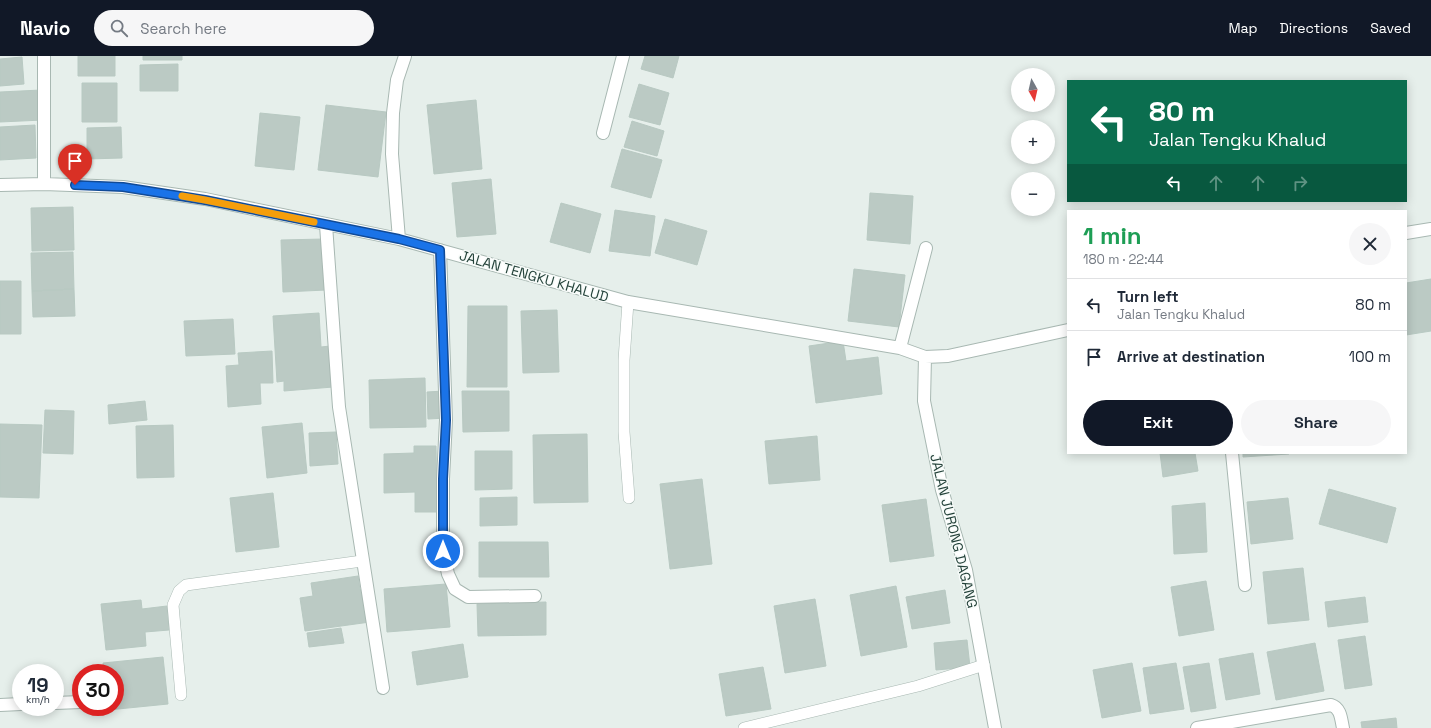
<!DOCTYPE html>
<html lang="en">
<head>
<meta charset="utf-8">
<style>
  :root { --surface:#fff; --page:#f6f6f7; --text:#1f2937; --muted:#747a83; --line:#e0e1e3; --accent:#111827 }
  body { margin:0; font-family:"Space Grotesk",sans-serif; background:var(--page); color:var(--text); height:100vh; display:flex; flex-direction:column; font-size:15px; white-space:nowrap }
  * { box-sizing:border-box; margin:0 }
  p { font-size:13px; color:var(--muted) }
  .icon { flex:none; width:22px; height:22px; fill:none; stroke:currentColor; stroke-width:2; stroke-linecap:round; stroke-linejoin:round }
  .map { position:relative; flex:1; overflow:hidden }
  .side { position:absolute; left:1067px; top:154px; width:340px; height:244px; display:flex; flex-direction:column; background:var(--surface); border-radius:0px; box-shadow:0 2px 10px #0003 }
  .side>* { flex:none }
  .banner { position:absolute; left:1067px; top:24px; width:340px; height:122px; border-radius:0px; box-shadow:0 2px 10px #0003; background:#0b6e4f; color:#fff; overflow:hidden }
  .needle { width:26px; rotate:172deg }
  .buttons { position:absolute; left:1011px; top:12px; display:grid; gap:8px }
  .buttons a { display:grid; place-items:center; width:44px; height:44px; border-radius:50%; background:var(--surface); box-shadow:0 2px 10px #0003; font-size:20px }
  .speed { position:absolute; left:12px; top:608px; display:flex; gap:8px; font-size:20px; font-weight:700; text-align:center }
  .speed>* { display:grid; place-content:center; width:52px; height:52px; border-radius:50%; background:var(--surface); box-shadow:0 2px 10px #0003; line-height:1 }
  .speed small { font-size:10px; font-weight:400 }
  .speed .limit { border:6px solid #d22; background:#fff; color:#111 }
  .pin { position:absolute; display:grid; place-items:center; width:34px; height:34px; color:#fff; margin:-41px -17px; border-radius:50% 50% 50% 0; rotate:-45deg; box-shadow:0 0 4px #0007 }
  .pin .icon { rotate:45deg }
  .me { position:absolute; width:44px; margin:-22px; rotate:0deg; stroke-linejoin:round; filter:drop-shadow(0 0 3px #0008) }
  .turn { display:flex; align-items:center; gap:14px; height:84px; padding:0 16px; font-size:18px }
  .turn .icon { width:52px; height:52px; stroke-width:2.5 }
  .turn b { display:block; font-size:28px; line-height:34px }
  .lanes { display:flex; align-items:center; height:38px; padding:0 16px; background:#0003; justify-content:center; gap:20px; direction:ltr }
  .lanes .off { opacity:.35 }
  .round { display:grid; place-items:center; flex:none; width:42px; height:42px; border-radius:21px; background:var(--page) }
  .headline { display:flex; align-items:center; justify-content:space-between; height:68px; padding:0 16px }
  h1 { font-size:24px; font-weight:700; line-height:30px; color:#1e9e55 }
  .primary-button { display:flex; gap:8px; margin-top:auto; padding:8px 16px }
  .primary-button a { flex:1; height:46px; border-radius:24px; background:var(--accent); color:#fff; font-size:16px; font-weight:700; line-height:46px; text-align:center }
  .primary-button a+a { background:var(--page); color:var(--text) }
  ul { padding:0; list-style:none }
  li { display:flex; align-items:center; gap:12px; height:52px; padding:0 16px; border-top:1px solid var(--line) }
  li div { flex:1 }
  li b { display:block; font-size:15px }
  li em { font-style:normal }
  header { display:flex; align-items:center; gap:24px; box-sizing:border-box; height:56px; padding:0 20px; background:var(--accent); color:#fff }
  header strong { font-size:19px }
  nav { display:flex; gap:22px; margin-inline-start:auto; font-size:14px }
  .search { width:280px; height:36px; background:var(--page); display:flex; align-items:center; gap:10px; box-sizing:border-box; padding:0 14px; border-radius:22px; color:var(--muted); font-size:15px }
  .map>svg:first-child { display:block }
  .building { fill:#bbcac4; stroke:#b8c9c2 }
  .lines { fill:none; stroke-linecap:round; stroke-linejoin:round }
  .lane-casing { stroke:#a8b8b2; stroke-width:12 }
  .street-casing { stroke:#a8b8b2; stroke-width:14 }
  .lane { stroke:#fff; stroke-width:11 }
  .street { stroke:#fff; stroke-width:12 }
  .route-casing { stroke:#114b97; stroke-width:10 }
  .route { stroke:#1a73e8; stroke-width:7 }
  .slow { stroke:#f59e0b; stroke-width:7 }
  .labels { text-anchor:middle; stroke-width:3; stroke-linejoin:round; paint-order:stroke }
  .street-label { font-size:14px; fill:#24423a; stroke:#f7fbf9 }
</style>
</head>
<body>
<header>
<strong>Navio</strong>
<div class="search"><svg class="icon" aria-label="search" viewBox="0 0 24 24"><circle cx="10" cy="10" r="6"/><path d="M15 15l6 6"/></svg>Search here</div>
<nav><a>Map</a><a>Directions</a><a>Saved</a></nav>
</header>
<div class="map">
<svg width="1431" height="672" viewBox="0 0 1431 672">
  <rect width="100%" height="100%" fill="#e6efeb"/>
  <path class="building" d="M 78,0 L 115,0 L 115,20 L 78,20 Z
    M 143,0 L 182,0 L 182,4 L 143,4 Z
    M 645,0 L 679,0 L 673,22 L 641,13 Z
    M 22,1 L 24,28 L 0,30 L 0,3 Z
    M 178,8 L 178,35 L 140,35 L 140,9 Z
    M 82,27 L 117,27 L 117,66 L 82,66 Z
    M 639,28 L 669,37 L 660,69 L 629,61 Z
    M 41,34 L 43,64 L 0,66 L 0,36 Z
    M 476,44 L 482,113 L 434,118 L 427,49 Z
    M 326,49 L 386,56 L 378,121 L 318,114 Z
    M 260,57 L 300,61 L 294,114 L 255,110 Z
    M 632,65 L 664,75 L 657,100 L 624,91 Z
    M 35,69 L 36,102 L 0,104 L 0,71 Z
    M 121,71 L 122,102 L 87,103 L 87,72 Z
    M 622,93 L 662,104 L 651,142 L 611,131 Z
    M 491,123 L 496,178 L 457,181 L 452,127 Z
    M 870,137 L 913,140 L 910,188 L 867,184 Z
    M 561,147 L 601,158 L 590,197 L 550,186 Z
    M 73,151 L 74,194 L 32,195 L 31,152 Z
    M 615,154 L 655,160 L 650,200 L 609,195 Z
    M 665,163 L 707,175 L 697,209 L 655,197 Z
    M 324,183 L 326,234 L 283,236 L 281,184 Z
    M 73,196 L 74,233 L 32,235 L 31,197 Z
    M 854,213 L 905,219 L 899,271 L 848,265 Z
    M 1431,223 L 1431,275 L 1406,279 L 1406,227 Z
    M 0,225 L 21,225 L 21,278 L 0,278 Z
    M 74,233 L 75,260 L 33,261 L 32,235 Z
    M 468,250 L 507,250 L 507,331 L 467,331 Z
    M 557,254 L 559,316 L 523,317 L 521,255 Z
    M 319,257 L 321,291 L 330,290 L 333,331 L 284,335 L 284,325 L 277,326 L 273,260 Z
    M 233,263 L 235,298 L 186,300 L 184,265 Z
    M 843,285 L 846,305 L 878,301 L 882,338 L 816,347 L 809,290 Z
    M 272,295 L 273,327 L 260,327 L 261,348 L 228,351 L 226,310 L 239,309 L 238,297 Z
    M 425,322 L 426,371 L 370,372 L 369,324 Z
    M 444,335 L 446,362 L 428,363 L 427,336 Z
    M 462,335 L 509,335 L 509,375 L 463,376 Z
    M 145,345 L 147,364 L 109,368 L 108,349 Z
    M 45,354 L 74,355 L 73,398 L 43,397 Z
    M 302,367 L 307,417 L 267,422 L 262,371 Z
    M 0,368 L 42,369 L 39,442 L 0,441 Z
    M 173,369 L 174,421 L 137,422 L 136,370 Z
    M 336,376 L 338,408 L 310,410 L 309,377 Z
    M 587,378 L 588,446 L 534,447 L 533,379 Z
    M 817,380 L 820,424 L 769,428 L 765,385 Z
    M 414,390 L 436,390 L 437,456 L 415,456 L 415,436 L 384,437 L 384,398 L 414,397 Z
    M 475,395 L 512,395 L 512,433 L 475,434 Z
    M 1160,397 L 1195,397 L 1198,415 L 1163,421 Z
    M 1243,397 L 1289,397 L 1289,398 L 1243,401 Z
    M 702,423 L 712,508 L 670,513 L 660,428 Z
    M 1329,433 L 1396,452 L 1387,487 L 1319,468 Z
    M 273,437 L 279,491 L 236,496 L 230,442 Z
    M 517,441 L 517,469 L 480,470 L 480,442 Z
    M 1288,442 L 1293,483 L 1251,488 L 1247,446 Z
    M 926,443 L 934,500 L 890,506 L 882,449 Z
    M 1205,447 L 1207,496 L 1174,498 L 1172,450 Z
    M 479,486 L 548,486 L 549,521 L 479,521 Z
    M 1303,512 L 1309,564 L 1268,568 L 1263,516 Z
    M 358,520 L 360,534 L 366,533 L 370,566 L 305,575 L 300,542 L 313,540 L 311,527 Z
    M 1206,525 L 1214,574 L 1179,580 L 1171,531 Z
    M 446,528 L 450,571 L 387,576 L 384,533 Z
    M 896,530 L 907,591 L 861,600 L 850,539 Z
    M 945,534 L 950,567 L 912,573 L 906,541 Z
    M 1365,541 L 1368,566 L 1328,571 L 1325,546 Z
    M 815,543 L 826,610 L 785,617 L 774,550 Z
    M 141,544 L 142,553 L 167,550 L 169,574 L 145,576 L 146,590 L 106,594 L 101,548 Z
    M 546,546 L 546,579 L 478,580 L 477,548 Z
    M 341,572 L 344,587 L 309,591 L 307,577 Z
    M 1365,580 L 1372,629 L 1345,633 L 1338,584 Z
    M 967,584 L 970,611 L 936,614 L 934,587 Z
    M 1315,587 L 1324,635 L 1276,644 L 1267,596 Z
    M 463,588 L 468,621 L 417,629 L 412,596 Z
    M 1253,597 L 1260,638 L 1226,644 L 1219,603 Z
    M 163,601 L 168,648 L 108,654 L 108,651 L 115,651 L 115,617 L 104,617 L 103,607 Z
    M 1132,607 L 1141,655 L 1102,662 L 1093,614 Z
    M 1176,607 L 1184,653 L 1150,658 L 1143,612 Z
    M 1209,607 L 1216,652 L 1191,656 L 1183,611 Z
    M 763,611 L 771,653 L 726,660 L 719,618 Z
    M 1396,662 L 1397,672 L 1362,672 L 1361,666 Z"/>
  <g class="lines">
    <defs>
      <path id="lane" d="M 628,246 L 624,304 L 624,376 L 629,442
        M 181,639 L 173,549 L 179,535 L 186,529 L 362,505
        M 744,672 L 918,630 L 984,609"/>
      <path id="street" d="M 603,77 L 623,0
        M 44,128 L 44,0
        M 0,129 L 44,128 L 123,131 L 205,143 L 399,183 L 628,246 L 900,292 L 925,301 L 948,300 L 1068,274
        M 326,169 L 339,351 L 383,632
        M 1406,177 L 1431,173
        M 399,183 L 392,98 L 393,57 L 397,24 L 405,0
        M 440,194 L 446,364 L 443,423 L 443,495 L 448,518 L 455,533 L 468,541 L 535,540
        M 900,292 L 926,192
        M 925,301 L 924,345 L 942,434 L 966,514 L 995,672
        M 1232,397 L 1245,529
        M 55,647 L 81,646
        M 0,649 L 21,648
        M 1197,672 L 1331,649 C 1341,652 1341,663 1343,672"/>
    </defs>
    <use href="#lane" class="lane-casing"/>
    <use href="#street" class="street-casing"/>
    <use href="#lane" class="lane"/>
    <use href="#street" class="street"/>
  </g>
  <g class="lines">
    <defs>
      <path id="route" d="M 75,129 L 123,131 L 205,144 L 399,183 L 440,194 L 446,364 L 443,423 L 443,495"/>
    </defs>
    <use href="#route" class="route-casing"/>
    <use href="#route" class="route"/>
    <path class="slow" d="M 182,140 L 205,144 L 314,166"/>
  </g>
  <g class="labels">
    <g class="street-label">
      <text transform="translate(534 220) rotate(16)" y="5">JALAN TENGKU KHALUD</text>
      <text transform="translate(954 475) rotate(76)" y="5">JALAN JURONG DAGANG</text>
    </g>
  </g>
</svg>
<div class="buttons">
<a><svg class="needle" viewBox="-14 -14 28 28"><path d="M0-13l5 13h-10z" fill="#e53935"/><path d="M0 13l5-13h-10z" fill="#747a83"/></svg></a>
<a>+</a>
<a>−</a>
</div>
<div class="speed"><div>19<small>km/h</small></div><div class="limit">30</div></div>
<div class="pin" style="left:75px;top:129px;background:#d93025"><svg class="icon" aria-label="arrive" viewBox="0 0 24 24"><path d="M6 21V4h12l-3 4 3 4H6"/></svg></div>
<svg class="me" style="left:443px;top:495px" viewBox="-20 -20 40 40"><circle r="17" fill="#1a73e8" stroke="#fff" stroke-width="3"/><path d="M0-11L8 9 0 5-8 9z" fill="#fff"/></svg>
<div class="banner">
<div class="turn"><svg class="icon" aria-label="left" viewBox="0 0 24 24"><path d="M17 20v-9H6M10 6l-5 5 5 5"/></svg><div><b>80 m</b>Jalan Tengku Khalud</div></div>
<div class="lanes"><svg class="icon" aria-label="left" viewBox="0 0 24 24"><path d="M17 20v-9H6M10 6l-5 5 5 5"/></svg><svg class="icon off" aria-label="ahead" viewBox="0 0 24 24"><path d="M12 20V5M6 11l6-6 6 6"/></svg><svg class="icon off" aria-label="ahead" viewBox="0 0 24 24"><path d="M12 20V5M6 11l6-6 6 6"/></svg><svg class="icon off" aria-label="right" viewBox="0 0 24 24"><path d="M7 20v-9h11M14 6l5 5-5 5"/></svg></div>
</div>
<section class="side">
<div class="headline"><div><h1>1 min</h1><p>180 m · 22:44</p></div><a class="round"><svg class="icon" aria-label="close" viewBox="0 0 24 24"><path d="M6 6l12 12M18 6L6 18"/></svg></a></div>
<ul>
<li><svg class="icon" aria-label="left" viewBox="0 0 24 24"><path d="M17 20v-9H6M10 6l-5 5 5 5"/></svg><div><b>Turn left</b><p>Jalan Tengku Khalud</p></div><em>80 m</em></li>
<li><svg class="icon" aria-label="arrive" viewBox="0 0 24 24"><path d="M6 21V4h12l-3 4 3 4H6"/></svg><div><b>Arrive at destination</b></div><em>100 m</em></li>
</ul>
<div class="primary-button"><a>Exit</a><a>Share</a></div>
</section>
</div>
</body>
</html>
